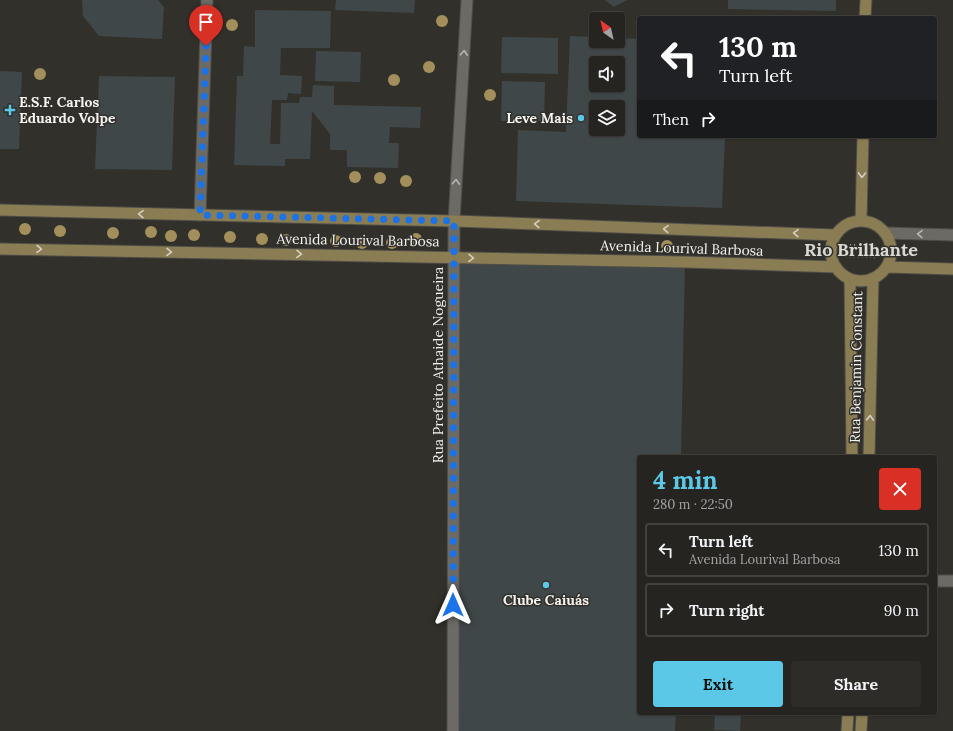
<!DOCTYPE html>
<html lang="en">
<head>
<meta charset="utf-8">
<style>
  :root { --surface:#262420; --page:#2e2c29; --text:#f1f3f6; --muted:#a4a4a5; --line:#42413e; --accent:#5bc8e7 }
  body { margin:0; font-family:Lora,serif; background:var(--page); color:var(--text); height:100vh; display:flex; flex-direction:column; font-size:15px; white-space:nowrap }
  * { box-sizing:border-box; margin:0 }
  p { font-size:13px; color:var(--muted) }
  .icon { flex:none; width:22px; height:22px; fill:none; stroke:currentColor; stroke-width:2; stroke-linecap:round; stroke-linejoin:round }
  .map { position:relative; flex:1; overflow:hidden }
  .drawer { position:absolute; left:637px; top:455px; width:300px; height:260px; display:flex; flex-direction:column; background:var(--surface); border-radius:4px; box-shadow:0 1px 3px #0004,0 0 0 1px var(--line) }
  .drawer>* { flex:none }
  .top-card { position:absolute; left:637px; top:16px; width:300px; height:122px; border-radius:4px; box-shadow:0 1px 3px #0004,0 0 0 1px var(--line); background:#202124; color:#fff; overflow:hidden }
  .needle { width:26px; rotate:326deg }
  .buttons { position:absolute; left:589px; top:12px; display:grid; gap:8px }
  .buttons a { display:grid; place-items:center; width:36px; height:36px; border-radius:4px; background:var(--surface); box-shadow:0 1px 3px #0004,0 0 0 1px var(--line); font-size:20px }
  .pin { position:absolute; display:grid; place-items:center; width:34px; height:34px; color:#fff; margin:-41px -17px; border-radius:50% 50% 50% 0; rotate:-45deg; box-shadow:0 0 4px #0007 }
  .pin .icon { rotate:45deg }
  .me { position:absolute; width:44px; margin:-22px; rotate:0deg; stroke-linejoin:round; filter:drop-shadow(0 0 3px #0008) }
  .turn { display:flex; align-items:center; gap:14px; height:84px; padding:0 16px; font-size:18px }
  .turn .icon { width:52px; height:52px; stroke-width:2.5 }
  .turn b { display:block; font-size:28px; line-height:34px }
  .then { display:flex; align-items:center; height:38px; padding:0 16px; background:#0003; gap:8px; font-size:15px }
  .round { display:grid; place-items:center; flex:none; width:42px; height:42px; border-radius:4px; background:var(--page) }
  .overview { display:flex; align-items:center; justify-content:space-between; height:68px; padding:0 16px }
  h1 { font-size:24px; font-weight:700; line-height:30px; color:var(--accent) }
  .action { display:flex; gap:8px; margin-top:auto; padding:8px 16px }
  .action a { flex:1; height:46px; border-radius:4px; background:var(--accent); color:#111; font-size:16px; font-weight:700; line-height:46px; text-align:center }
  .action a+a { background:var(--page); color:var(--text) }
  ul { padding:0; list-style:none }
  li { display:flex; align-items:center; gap:12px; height:54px; margin:0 8px 6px; padding:0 8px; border:2px solid var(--line); border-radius:4px }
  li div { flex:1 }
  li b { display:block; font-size:15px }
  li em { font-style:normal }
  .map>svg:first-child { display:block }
  .building { fill:#404749; fill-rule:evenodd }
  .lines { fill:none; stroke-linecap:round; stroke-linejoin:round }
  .minor-casing { stroke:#4f4d49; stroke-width:13 }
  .tertiary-casing { stroke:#4f4d49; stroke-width:13 }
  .secondary-casing { stroke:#4f4d49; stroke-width:13 }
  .path { stroke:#9d9b97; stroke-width:2.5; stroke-dasharray:1 3; stroke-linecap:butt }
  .minor { stroke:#6c6a64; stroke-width:11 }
  .tertiary { stroke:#6c6a64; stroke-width:11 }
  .secondary { stroke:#8a7c53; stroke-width:11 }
  .tree { fill:#a28f5b }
  .oneway { stroke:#b7b5b1 }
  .oneway2 { stroke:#d5cfc1 }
  .route { stroke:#1a73e8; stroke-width:7; stroke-dasharray:0 12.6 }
  .poi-dot { fill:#5bc8e7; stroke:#32302b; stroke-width:1.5 }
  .labels { text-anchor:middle; stroke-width:3; stroke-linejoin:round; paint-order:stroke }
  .poi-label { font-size:14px; font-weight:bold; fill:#f5f3f0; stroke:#32302b; text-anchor:start }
  .street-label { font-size:14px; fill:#f5f3f0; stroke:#32302b }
  .district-label { font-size:18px; font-weight:bold; fill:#dbd9d2; stroke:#32302b }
</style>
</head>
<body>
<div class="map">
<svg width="953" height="731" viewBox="0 0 953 731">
  <rect width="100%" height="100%" fill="#32302b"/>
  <path class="building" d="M 82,0 L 158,0 L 164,7 L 162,39 L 99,36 L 83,16 Z
    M 336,0 L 415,0 L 414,13 L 335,10 Z
    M 605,0 L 627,0 L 614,7 Z
    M 728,0 L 836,0 L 836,11 L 728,9 Z
    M 255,10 L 331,11 L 330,48 L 281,48 L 280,75 L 302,76 L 301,94 L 288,93 L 287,100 L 272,100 L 270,144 L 280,144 L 281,103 L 299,103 L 300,97 L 312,97 L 313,85 L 334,86 L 334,105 L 421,107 L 420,128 L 390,127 L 389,143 L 399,143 L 398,168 L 347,167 L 347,150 L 330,150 L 330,134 L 312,111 L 310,159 L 285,159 L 285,166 L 234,165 L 237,76 L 243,76 L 244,46 L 255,47 Z
    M 570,36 L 596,37 L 596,41 L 618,41 L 618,38 L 639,39 L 639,136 L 725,136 L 722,208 L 516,201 L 518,130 L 566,132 ZM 596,63 L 618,63 L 618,85 L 596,85 ZM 596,107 L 618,107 L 618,129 L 596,129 Z
    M 502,37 L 558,38 L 558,74 L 501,73 Z
    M 316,51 L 361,52 L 360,82 L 315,81 Z
    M 0,71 L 22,72 L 19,149 L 0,149 Z
    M 99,76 L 175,77 L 172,170 L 95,169 Z
    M 502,81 L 545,82 L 544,121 L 501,121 Z
    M 453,257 L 685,262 L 681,457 L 639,457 L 639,713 L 676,713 L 675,731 L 453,731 Z
    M 715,713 L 741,713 L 740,731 L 714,730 Z"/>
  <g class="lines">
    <defs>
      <path id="minor" d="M 200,215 L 207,0
        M 935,581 L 953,581
        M 453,731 L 454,221"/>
      <path id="tertiary" d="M 454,221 L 467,0
        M 886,233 L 953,235"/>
      <path id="secondary" d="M 865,18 L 866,0
        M 0,210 L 454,221 L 835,235
        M 861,220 L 863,136
        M831 251a30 30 0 1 1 60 0a30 30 0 1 1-60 0Z
        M 0,249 L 685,262 L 836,267
        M 887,267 L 953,269
        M 850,279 L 852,457
        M 869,457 L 873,278
        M 847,731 L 848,713
        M 861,731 L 862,713"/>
    </defs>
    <use href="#minor" class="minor-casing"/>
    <use href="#tertiary" class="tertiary-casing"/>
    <use href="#secondary" class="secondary-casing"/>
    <path class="path" d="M 846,245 L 877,246
      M 846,256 L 875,257"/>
    <use href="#minor" class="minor"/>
    <use href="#tertiary" class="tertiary"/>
    <use href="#secondary" class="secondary"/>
  </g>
  <g class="tree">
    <circle cx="442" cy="21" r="6"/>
    <circle cx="232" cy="25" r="6"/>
    <circle cx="429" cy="67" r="6"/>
    <circle cx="40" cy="74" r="6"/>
    <circle cx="394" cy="80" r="6"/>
    <circle cx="490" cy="95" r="6"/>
    <circle cx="355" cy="177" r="6"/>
    <circle cx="380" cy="178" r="6"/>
    <circle cx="406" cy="181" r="6"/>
    <circle cx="25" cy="229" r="6"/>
    <circle cx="60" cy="231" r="6"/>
    <circle cx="151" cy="232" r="6"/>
    <circle cx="113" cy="233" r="6"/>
    <circle cx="194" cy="235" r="6"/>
    <circle cx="171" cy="236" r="6"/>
    <circle cx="230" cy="237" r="6"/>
    <circle cx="262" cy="239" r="6"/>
    <circle cx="416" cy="239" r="6"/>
    <circle cx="286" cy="240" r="6"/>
    <circle cx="336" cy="241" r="6"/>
    <circle cx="362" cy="243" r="6"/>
    <circle cx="392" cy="243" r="6"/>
    <circle cx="667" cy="246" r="6"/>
  </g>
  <defs><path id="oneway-chevron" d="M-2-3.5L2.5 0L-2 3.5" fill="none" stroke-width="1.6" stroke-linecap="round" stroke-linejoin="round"/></defs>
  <g class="oneway">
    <use href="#oneway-chevron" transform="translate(464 53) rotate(-87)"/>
    <use href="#oneway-chevron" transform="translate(456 182) rotate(-87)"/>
    <use href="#oneway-chevron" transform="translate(920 234) rotate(-179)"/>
  </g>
  <g class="oneway2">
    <use href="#oneway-chevron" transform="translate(862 175) rotate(91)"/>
    <use href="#oneway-chevron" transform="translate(141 214) rotate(-178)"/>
    <use href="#oneway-chevron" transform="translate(537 224) rotate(-178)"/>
    <use href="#oneway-chevron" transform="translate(666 229) rotate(-178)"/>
    <use href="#oneway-chevron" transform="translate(796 233) rotate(-178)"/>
    <use href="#oneway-chevron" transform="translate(39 249) rotate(1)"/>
    <use href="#oneway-chevron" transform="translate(169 252) rotate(1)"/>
    <use href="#oneway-chevron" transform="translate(299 254) rotate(1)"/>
    <use href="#oneway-chevron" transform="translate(471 258) rotate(1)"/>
    <use href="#oneway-chevron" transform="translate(870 418) rotate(-88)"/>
  </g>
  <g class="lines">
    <path class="route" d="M 206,46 L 200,215 L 454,221 L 453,605"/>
  </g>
  <g class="poi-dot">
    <path d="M8 104h4v4h4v4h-4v4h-4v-4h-4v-4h4z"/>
    <circle cx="581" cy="118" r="4"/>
    <circle cx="546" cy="585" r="4"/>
  </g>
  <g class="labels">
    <g class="poi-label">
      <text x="19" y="107">E.S.F. Carlos<tspan x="19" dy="16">Eduardo Volpe</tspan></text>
      <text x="573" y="123" text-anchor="end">Leve Mais</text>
      <text x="546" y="605" text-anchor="middle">Clube Caiuás</text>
    </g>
    <g class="street-label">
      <text transform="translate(358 240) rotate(1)" y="5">Avenida Lourival Barbosa</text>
      <text transform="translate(682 248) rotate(2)" y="5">Avenida Lourival Barbosa</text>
      <text transform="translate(438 365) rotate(-90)" y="5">Rua Prefeito Athaide Nogueira</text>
      <text transform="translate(856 367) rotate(-89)" y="5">Rua Benjamin Constant</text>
    </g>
    <g class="district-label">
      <text x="861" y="256">Rio Brilhante</text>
    </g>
  </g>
</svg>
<div class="buttons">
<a><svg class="needle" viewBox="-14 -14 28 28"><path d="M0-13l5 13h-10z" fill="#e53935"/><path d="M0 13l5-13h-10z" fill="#a4a4a5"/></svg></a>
<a><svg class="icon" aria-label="sound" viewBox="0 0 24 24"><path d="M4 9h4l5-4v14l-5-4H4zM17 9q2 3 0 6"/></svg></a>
<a><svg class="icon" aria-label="layers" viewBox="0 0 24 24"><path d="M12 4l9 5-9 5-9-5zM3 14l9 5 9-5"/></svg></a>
</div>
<div class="pin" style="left:206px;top:46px;background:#d93025"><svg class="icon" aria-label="arrive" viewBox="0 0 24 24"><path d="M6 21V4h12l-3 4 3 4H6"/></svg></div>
<svg class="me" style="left:453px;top:605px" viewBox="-20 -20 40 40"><path d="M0-17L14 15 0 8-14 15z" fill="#1a73e8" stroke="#fff" stroke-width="4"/></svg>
<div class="top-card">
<div class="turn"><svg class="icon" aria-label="left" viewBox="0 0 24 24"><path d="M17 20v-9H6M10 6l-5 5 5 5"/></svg><div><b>130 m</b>Turn left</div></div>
<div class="then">Then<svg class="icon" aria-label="right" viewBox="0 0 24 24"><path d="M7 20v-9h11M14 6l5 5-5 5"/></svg></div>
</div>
<section class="drawer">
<div class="overview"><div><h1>4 min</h1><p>280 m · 22:50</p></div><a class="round" style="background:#d93025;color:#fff"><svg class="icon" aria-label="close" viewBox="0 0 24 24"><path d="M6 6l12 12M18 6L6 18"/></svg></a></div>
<ul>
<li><svg class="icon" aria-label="left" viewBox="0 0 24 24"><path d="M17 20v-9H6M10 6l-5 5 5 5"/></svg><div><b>Turn left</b><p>Avenida Lourival Barbosa</p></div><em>130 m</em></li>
<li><svg class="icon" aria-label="right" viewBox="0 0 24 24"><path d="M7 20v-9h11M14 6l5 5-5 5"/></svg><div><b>Turn right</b></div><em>90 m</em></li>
</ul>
<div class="action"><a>Exit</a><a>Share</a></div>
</section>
</div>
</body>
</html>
